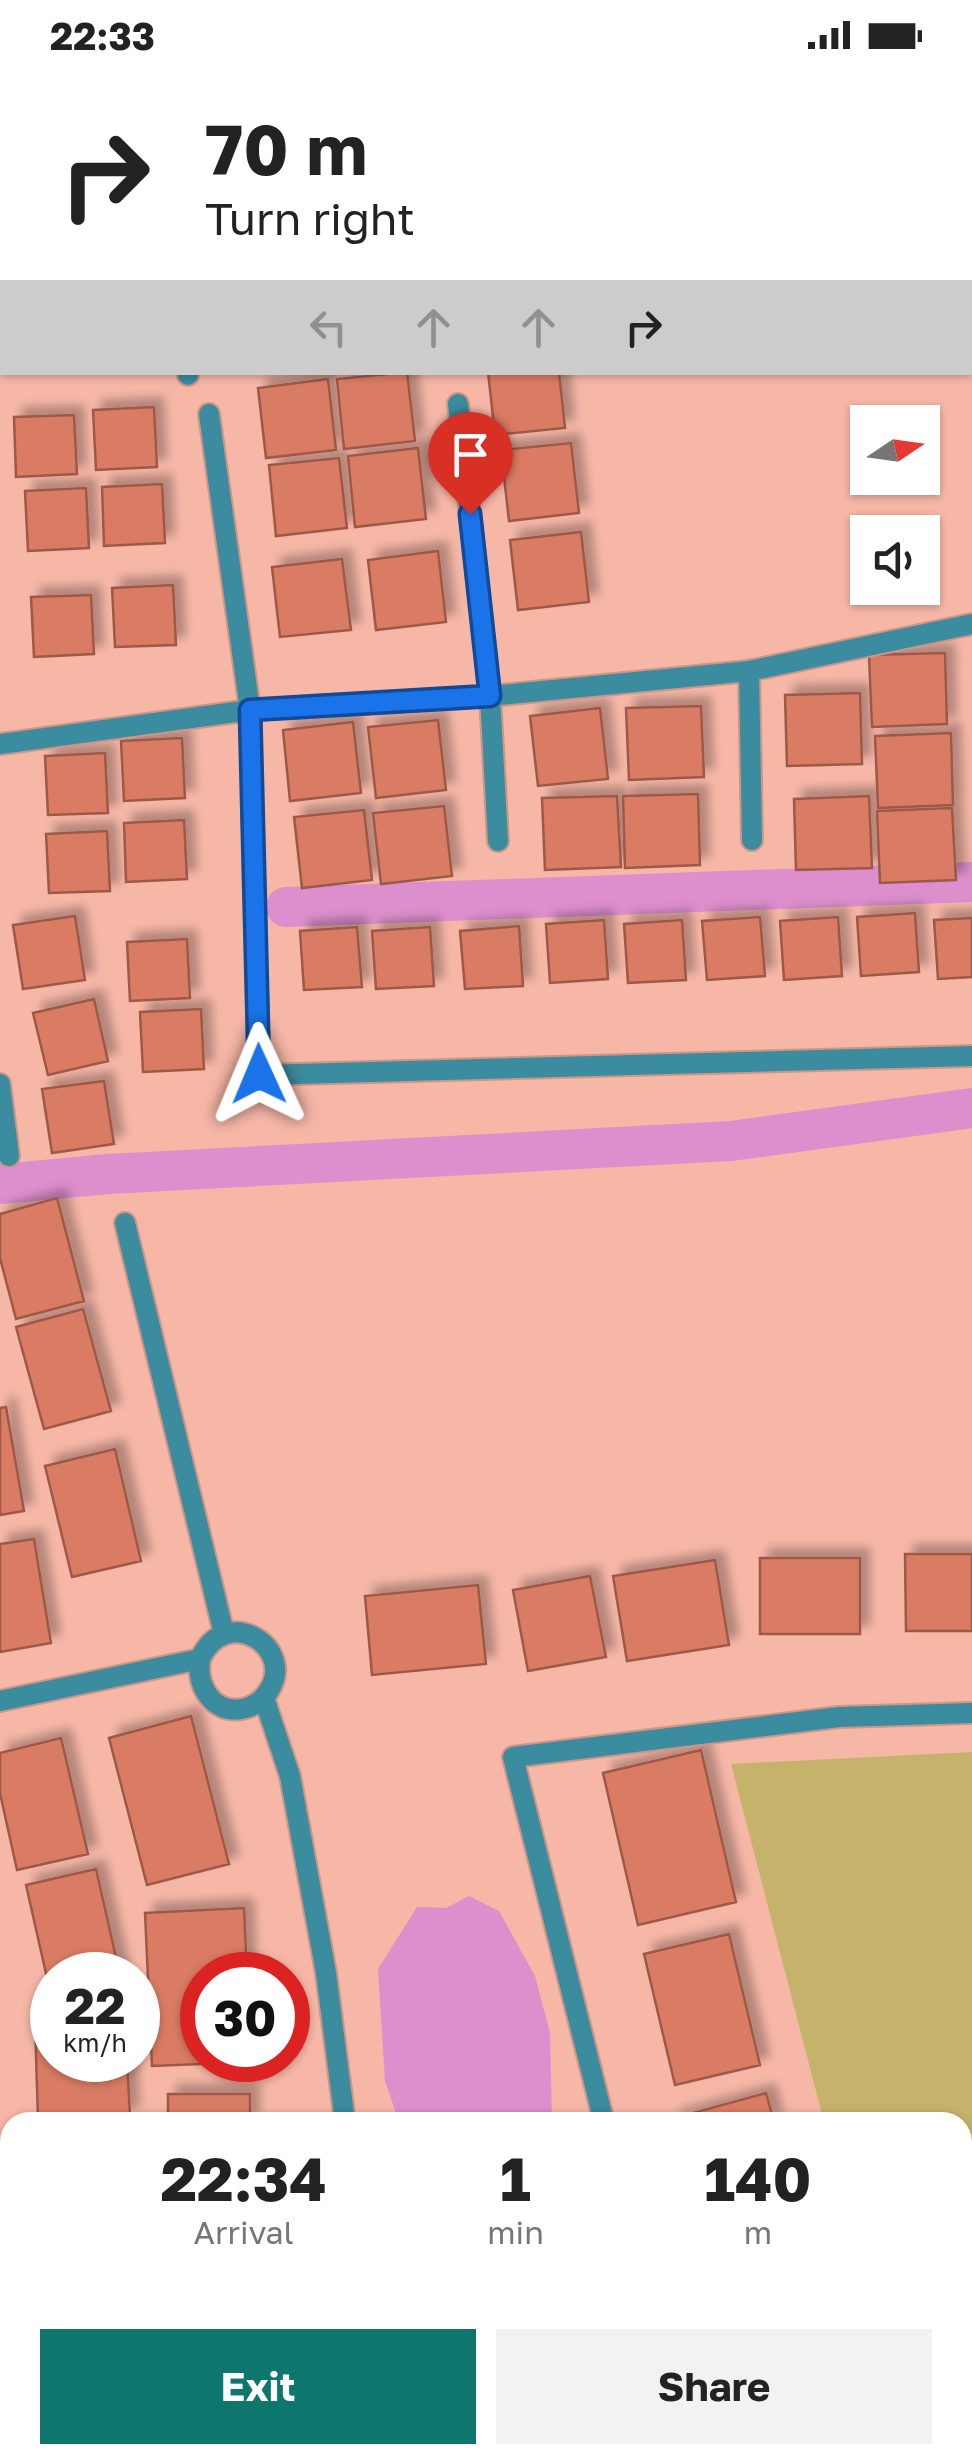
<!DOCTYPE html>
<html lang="en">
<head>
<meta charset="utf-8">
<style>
  :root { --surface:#fff; --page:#f2f2f2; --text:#222; --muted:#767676; --accent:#0f766e }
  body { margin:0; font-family:"Golos Text",sans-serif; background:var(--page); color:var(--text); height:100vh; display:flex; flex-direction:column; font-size:38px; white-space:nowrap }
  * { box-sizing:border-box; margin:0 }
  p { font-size:32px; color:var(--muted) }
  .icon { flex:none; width:55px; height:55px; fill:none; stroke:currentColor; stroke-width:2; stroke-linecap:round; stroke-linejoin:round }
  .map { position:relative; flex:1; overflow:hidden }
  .side { position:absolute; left:0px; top:2042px; width:972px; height:352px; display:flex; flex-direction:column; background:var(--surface); border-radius:30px 30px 0 0; box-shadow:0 2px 8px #0004 }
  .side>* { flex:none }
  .banner { position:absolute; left:0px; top:0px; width:972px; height:305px; box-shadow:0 2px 8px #0004; background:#fff; color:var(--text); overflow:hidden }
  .needle { width:65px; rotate:77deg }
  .tools { position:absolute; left:850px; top:335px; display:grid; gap:20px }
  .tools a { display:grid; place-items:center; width:90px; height:90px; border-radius:0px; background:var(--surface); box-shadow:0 2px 8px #0004; font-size:50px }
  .speed { position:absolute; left:30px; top:1882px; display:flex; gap:20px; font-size:50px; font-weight:700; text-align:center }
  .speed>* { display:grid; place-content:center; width:130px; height:130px; border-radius:50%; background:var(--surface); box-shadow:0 2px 8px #0004; line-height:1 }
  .speed small { font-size:25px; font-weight:400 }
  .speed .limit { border:15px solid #d22; background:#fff; color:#111 }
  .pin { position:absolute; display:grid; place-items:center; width:85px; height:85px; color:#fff; margin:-102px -42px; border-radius:50% 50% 50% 0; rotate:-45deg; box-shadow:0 0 10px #0007 }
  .pin .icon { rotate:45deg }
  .me { position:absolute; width:110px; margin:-55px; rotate:359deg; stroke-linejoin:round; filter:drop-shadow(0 0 8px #0008) }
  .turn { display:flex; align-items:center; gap:35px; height:210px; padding:0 40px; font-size:45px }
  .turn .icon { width:130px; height:130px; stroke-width:2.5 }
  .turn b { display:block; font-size:70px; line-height:85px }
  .lanes { display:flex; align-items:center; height:95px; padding:0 40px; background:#0003; justify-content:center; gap:50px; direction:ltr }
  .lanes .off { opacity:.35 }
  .eta { display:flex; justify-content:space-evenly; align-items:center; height:170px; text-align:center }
  .eta b { font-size:60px; font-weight:700; line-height:70px }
  .action { display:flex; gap:20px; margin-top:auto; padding:20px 40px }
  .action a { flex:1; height:115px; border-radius:0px; background:var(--accent); color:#fff; font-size:40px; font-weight:700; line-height:115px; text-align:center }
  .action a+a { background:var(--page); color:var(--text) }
  .status { display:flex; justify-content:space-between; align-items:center; height:70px; padding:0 50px; background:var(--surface); direction:ltr }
  .status svg { height:28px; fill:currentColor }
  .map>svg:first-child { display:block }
  .green { fill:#c5b36c }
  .water { fill:#dd8ecc }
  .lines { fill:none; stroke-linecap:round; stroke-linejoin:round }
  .canal { stroke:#dd8ecc; stroke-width:40 }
  .building { fill:#da7c64; stroke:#9e5847; stroke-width:2.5; filter:url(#shadow) }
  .street-casing { stroke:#cd9688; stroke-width:24 }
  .street { stroke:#3b8c9e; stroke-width:20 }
  .route-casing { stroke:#114b97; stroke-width:25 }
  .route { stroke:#1a73e8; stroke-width:18 }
</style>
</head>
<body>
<div class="status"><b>22:33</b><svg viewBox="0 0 49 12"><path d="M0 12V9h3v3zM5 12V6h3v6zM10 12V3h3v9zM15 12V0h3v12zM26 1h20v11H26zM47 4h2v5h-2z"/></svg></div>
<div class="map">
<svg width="972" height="2393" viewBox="0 0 972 2393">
  <defs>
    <filter id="shadow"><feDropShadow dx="9" dy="-9" stdDeviation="5" flood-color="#0004"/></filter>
  </defs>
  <rect width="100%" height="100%" fill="#f6b7a7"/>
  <path class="green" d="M 972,1682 L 972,2207 L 963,2207 L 962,2052 L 824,2052 L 731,1694 Z
    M 429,2385 L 655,2385 L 656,2391 L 448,2393 Z"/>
  <path class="water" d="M 469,1826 L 499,1841 L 535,1906 L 550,1963 L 552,2052 L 399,2052 L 385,2011 L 378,1899 L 417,1837 L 446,1838 Z"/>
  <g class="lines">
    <path class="canal" d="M 286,837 L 972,812
      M 0,1114 L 108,1104 L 731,1071 L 972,1038"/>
  </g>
  <path class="building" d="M 0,0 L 18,2 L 2,2 L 0,62 Z
    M 2,78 L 2,147 L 0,148 L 0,79 Z
    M 407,302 L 415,371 L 344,379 L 337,309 Z
    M 488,302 L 559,302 L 565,358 L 495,365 Z
    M 328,309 L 336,380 L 266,388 L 258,318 Z
    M 154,337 L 157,397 L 96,400 L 93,340 Z
    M 74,345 L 77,404 L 16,407 L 14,347 Z
    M 571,373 L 579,443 L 509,451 L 501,380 Z
    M 418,378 L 426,449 L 355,457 L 348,386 Z
    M 339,388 L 347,458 L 276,466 L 269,395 Z
    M 162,414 L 165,473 L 104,476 L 102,417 Z
    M 86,418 L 89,478 L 28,481 L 25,421 Z
    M 581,462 L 589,532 L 518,540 L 510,470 Z
    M 438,481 L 446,552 L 376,560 L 368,490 Z
    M 342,489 L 351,560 L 280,567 L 272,497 Z
    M 173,515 L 176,575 L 115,577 L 112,518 Z
    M 91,525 L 94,584 L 34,587 L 31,527 Z
    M 945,583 L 947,654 L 872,657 L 869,585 Z
    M 860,623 L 862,694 L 787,696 L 785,625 Z
    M 701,636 L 704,707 L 629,710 L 626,638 Z
    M 600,638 L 608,709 L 538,716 L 530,646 Z
    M 438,650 L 446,720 L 376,728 L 368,657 Z
    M 353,652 L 361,723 L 290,731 L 283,660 Z
    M 951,663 L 953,735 L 878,738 L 875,666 Z
    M 182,668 L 185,728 L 124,731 L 121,671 Z
    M 105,683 L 108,743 L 48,745 L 45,686 Z
    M 698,724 L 700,795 L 625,798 L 623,726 Z
    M 617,726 L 621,797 L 545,800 L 542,728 Z
    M 869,726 L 872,798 L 796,800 L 794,729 Z
    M 444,736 L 452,806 L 381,814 L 373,743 Z
    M 952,738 L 956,810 L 880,813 L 877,741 Z
    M 364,740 L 372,810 L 302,818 L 294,747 Z
    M 184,750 L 187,809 L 126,812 L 124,753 Z
    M 107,761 L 110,821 L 49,823 L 46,764 Z
    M 915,843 L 919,902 L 861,906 L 857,847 Z
    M 75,846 L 85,910 L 23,919 L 13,855 Z
    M 760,847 L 765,906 L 707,910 L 702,851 Z
    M 838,847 L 842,906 L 784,910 L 780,851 Z
    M 972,848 L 972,907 L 938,909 L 934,850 Z
    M 604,850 L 608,909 L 550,913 L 546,854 Z
    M 682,850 L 686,910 L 628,913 L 624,854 Z
    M 519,856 L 523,916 L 465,919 L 460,861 Z
    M 357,857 L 362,917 L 304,920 L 300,861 Z
    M 430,857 L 434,916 L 376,919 L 372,861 Z
    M 187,869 L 190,928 L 130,931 L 127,872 Z
    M 94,929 L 108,991 L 48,1005 L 33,943 Z
    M 201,939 L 204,999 L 143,1002 L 140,942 Z
    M 104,1011 L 114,1074 L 52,1083 L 42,1019 Z
    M 57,1128 L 84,1231 L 16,1249 L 0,1188 L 0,1144 Z
    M 83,1239 L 111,1341 L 44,1359 L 16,1257 Z
    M 6,1337 L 24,1441 L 0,1445 L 0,1338 Z
    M 115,1379 L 141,1491 L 72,1507 L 45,1396 Z
    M 34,1469 L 51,1573 L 0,1582 L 0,1474 Z
    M 905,1484 L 972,1484 L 972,1561 L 906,1561 Z
    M 760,1488 L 860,1488 L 860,1564 L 760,1564 Z
    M 715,1490 L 729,1575 L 627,1591 L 613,1506 Z
    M 590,1506 L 606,1587 L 528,1601 L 513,1520 Z
    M 478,1515 L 486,1594 L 372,1605 L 365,1526 Z
    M 191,1646 L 229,1794 L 147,1815 L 109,1668 Z
    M 61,1668 L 88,1784 L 17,1800 L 0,1723 L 0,1683 Z
    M 701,1680 L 736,1832 L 638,1855 L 603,1703 Z
    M 96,1799 L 120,1905 L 52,1905 L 52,1930 L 26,1815 Z
    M 244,1838 L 247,1905 L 202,1905 L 202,1990 L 251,1992 L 152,1996 L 145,1843 Z
    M 729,1864 L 760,1995 L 675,2015 L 644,1884 Z
    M 35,1953 L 52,1953 L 52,1990 L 127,1990 L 130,2046 L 38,2049 Z
    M 766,2023 L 774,2052 L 672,2052 L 671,2049 Z
    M 168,2024 L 250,2024 L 250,2052 L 168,2052 Z
    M 969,2327 L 972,2393 L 883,2393 L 881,2385 L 962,2385 L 962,2328 Z
    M 756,2385 L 857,2385 L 859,2393 L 758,2393 Z"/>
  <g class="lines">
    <defs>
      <path id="street" d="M 128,0 L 129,2
        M 337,0 L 337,2
        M 543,0 L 544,2
        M 188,302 L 188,305
        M 458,334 L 490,626 L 498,771
        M 209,344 L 250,640 L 259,1005 L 972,986
        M 749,601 L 752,770
        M 0,674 L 250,640 L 490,626 L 749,601 L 972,554
        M 0,1014 L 9,1086
        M 125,1153 L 224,1564
        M 264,1628 L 290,1706 L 326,1903 L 345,2052
        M 0,1631 L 200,1589 C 226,1532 298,1578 268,1622 C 262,1631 253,1637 242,1639 C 212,1644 196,1615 200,1589
        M 604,2052 L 513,1687 L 839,1647 L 972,1643
        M 0,2133 L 0,2136
        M 962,2268 L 972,2268
        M 683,2385 L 684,2393"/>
    </defs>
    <use href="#street" class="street-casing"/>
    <use href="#street" class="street"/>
  </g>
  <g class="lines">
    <defs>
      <path id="route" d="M 259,1004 L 250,640 L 490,626 L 470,444"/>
    </defs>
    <use href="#route" class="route-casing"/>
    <use href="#route" class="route"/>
  </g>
</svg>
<div class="tools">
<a><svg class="needle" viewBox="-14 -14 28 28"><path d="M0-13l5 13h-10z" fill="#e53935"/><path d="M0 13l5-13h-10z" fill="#767676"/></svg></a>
<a><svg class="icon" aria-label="sound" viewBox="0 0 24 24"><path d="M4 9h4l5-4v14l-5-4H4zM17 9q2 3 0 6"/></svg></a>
</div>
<div class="speed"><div>22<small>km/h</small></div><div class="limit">30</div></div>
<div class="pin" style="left:470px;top:444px;background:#d93025"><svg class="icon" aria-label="arrive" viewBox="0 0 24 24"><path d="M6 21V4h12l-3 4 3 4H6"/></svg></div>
<svg class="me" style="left:259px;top:1004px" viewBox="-20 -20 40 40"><path d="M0-17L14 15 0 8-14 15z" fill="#1a73e8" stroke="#fff" stroke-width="4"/></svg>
<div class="banner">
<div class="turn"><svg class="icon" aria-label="right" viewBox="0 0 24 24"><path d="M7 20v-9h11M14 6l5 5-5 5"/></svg><div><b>70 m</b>Turn right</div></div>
<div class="lanes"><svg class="icon off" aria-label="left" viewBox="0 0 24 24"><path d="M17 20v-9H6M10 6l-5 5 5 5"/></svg><svg class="icon off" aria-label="ahead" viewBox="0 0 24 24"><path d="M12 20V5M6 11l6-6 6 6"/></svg><svg class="icon off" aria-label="ahead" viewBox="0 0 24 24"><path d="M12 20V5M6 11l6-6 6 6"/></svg><svg class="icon" aria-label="right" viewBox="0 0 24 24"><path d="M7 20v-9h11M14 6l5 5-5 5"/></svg></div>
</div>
<section class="side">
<div class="eta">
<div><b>22:34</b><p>Arrival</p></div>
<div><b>1</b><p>min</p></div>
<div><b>140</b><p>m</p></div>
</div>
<div class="action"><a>Exit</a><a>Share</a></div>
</section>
</div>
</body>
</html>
